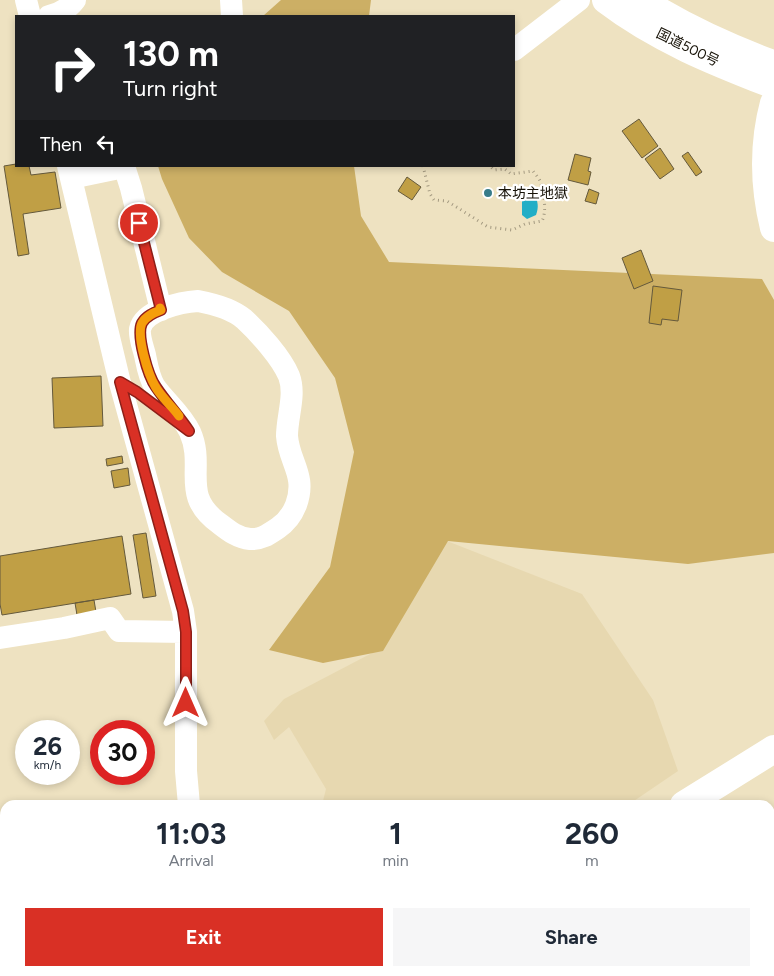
<!DOCTYPE html>
<html lang="en">
<head>
<meta charset="utf-8">
<style>
  :root { --surface:#fff; --page:#f6f6f7; --text:#1f2937; --muted:#747a83; --accent:#d93025 }
  body { margin:0; font-family:Figtree,"Noto Sans JP",sans-serif; background:var(--page); color:var(--text); height:100vh; display:flex; flex-direction:column; font-size:19px; white-space:nowrap }
  * { box-sizing:border-box; margin:0 }
  p { font-size:16px; color:var(--muted) }
  .icon { flex:none; width:28px; height:28px; fill:none; stroke:currentColor; stroke-width:2; stroke-linecap:round; stroke-linejoin:round }
  .map { position:relative; flex:1; overflow:hidden }
  .drawer { position:absolute; left:0px; top:800px; width:775px; height:176px; display:flex; flex-direction:column; background:var(--surface); border-radius:15px 15px 0 0; box-shadow:0 2px 8px #0003 }
  .drawer>* { flex:none }
  .hud { position:absolute; left:15px; top:15px; width:500px; height:152px; border-radius:0px; box-shadow:0 2px 8px #0003; background:#202124; color:#fff; overflow:hidden }
  .speed { position:absolute; left:15px; top:720px; display:flex; gap:10px; font-size:25px; font-weight:700; text-align:center }
  .speed>* { display:grid; place-content:center; width:65px; height:65px; border-radius:50%; background:var(--surface); box-shadow:0 2px 8px #0003; line-height:1 }
  .speed small { font-size:12px; font-weight:400 }
  .speed .limit { border:8px solid #d22; background:#fff; color:#111 }
  .pin { position:absolute; display:grid; place-items:center; width:42px; height:42px; color:#fff; margin:-21px; border:2px solid #fff; border-radius:50%; box-shadow:0 1px 5px #0007 }
  .me { position:absolute; width:55px; margin:-28px; rotate:0deg; stroke-linejoin:round; filter:drop-shadow(0 0 4px #0008) }
  .turn { display:flex; align-items:center; gap:18px; height:105px; padding:0 25px; font-size:22px }
  .turn .icon { width:65px; height:65px; stroke-width:2.5 }
  .turn b { display:block; font-size:35px; line-height:42px }
  .then { display:flex; align-items:center; height:48px; padding:0 25px; background:#0003; gap:10px; font-size:19px }
  .eta { display:flex; justify-content:space-evenly; align-items:center; height:85px; text-align:center }
  .eta b { font-size:30px; font-weight:700; line-height:35px }
  .cta { display:flex; gap:10px; margin-top:auto; padding:10px 25px }
  .cta a { flex:1; height:58px; border-radius:0px; background:var(--accent); color:#fff; font-size:20px; font-weight:700; line-height:58px; text-align:center }
  .cta a+a { background:var(--page); color:var(--text) }
  .map>svg:first-child { display:block }
  .built { fill:#e7d8b0 }
  .green { fill:#ccaf65 }
  .water { fill:#22aec6 }
  .building { fill:#c09f45; stroke:#64593c }
  .lines { fill:none; stroke-linecap:round; stroke-linejoin:round }
  .path { stroke:#a39980; stroke-width:3; stroke-dasharray:1 4; stroke-linecap:butt }
  .minor { stroke:#fff; stroke-width:22 }
  .highway { stroke:#fff; stroke-width:28 }
  .route-casing { stroke:#8d1f18; stroke-width:12 }
  .route { stroke:#d93025; stroke-width:9 }
  .slow { stroke:#f59e0b; stroke-width:9 }
  .poi-dot { fill:#377c8a; stroke:#fff; stroke-width:2 }
  .labels { text-anchor:middle; stroke-width:4.5; stroke-linejoin:round; paint-order:stroke }
  .street-label { font-size:14px; fill:#171207; stroke:#fff }
  .poi-label { font-size:14px; fill:#171207; stroke:#fff; text-anchor:start }
</style>
</head>
<body>
<div class="map">
<svg width="774" height="976" viewBox="0 0 774 976">
  <rect width="100%" height="100%" fill="#eee2c1"/>
  <path class="built" d="M 447,541 L 582,594 L 653,700 L 678,771 L 628,805 L 322,805 L 326,789 L 289,727 L 274,740 L 264,721 L 284,699 L 372,653 Z"/>
  <path class="green" d="M 281,0 L 371,0 L 369,16 L 263,16 Z
    M 158,166 L 354,166 L 361,216 L 389,262 L 762,279 L 774,300 L 774,553 L 688,564 L 448,541 L 383,651 L 323,663 L 269,650 L 330,567 L 354,452 L 335,378 L 289,311 L 222,272 L 189,238 L 162,179 Z
    M 335,971 L 403,971 L 395,976 L 335,976 Z"/>
  <path class="water" d="M 531,193 L 534,194 C 538,201 539,207 536,215 L 527,219 L 522,215 L 522,196 Z"/>
  <path class="building" d="M 639,119 L 658,146 L 642,158 L 622,131 Z
    M 660,148 L 674,169 L 660,179 L 645,159 Z
    M 688,152 L 702,172 L 696,176 L 682,156 Z
    M 575,154 L 591,158 L 588,171 L 591,172 L 588,185 L 568,180 Z
    M 16,164 L 16,166 L 29,166 L 31,175 L 55,172 L 61,208 L 23,214 L 29,254 L 18,256 L 4,166 Z
    M 407,177 L 421,187 L 412,200 L 398,191 Z
    M 589,189 L 599,193 L 596,204 L 585,201 Z
    M 641,250 L 653,281 L 634,289 L 622,258 Z
    M 653,286 L 682,290 L 678,321 L 662,319 L 661,325 L 649,323 Z
    M 101,376 L 103,426 L 54,428 L 52,378 Z
    M 122,456 L 123,463 L 107,466 L 106,459 Z
    M 128,468 L 130,485 L 114,488 L 111,471 Z
    M 146,533 L 156,596 L 143,598 L 133,535 Z
    M 122,536 L 131,594 L 2,615 L 0,604 L 0,556 Z
    M 94,600 L 97,618 L 78,621 L 75,603 Z
    M 770,879 L 774,880 L 774,915 L 770,914 Z
    M 493,971 L 525,971 L 525,976 L 493,976 Z
    M 729,971 L 749,971 L 749,976 L 729,976 Z"/>
  <g class="lines">
    <path class="path" d="M 423,166 L 430,194 L 434,200 L 447,201 L 488,227 L 512,230 L 525,224 L 542,221 C 547,212 544,191 540,181 C 539,178 535,174 533,171 L 511,174 L 505,169 L 494,170 L 490,166"/>
    <path class="minor" d="M 26,0 L 30,16
      M 231,0 L 232,16
      M 49,16 C 59,14 68,9 75,0
      M 514,50 L 579,0
      M 68,166 L 120,383 L 183,611 L 186,632 L 186,771 L 189,805
      M 124,166 L 131,188 L 161,310
      M 71,178 L 124,167
      M 198,301 C 214,304 232,309 244,319 C 259,333 281,357 289,376 C 296,395 287,416 287,436 C 289,463 307,475 296,505 C 292,515 287,522 278,528 C 269,534 261,540 250,539 C 238,538 229,531 220,524 C 179,495 206,468 190,432 C 182,415 166,402 155,387 C 149,378 147,365 145,355 C 143,347 139,337 140,329 C 144,310 182,302 198,301 Z
      M 0,638 L 64,628 L 110,618 L 119,631 L 186,632
      M 214,971 L 215,976
      M 659,976 L 659,971"/>
    <path class="highway" d="M 606,0 C 657,39 715,62 774,85
      M 641,0 C 681,26 725,46 770,63
      M 774,103 C 763,144 764,187 774,228
      M 684,805 L 774,749
      M 411,976 L 418,971"/>
  </g>
  <g class="lines">
    <defs>
      <path id="route" d="M 139,223 L 161,310 C 153,313 146,316 142,323 C 136,335 148,376 156,387 C 166,402 179,416 189,431 L 137,392 L 120,382 L 183,611 L 186,632 L 186,703"/>
    </defs>
    <use href="#route" class="route-casing"/>
    <use href="#route" class="route"/>
    <path class="slow" d="M 160,308 L 161,310 C 153,313 146,316 142,323 C 136,335 148,374 155,386 C 161,397 172,406 179,416"/>
  </g>
  <circle class="poi-dot" cx="488" cy="193" r="5"/>
  <g class="labels">
    <g class="street-label">
      <text transform="translate(688 47) rotate(26)" y="5">国道500号</text>
    </g>
    <g class="poi-label">
      <text x="498" y="198">本坊主地獄</text>
    </g>
  </g>
</svg>
<div class="speed"><div>26<small>km/h</small></div><div class="limit">30</div></div>
<div class="pin" style="left:139px;top:223px;background:#d93025"><svg class="icon" aria-label="arrive" viewBox="0 0 24 24"><path d="M6 21V4h12l-3 4 3 4H6"/></svg></div>
<svg class="me" style="left:186px;top:703px" viewBox="-20 -20 40 40"><path d="M0-17L14 15 0 8-14 15z" fill="#d93025" stroke="#fff" stroke-width="4"/></svg>
<div class="hud">
<div class="turn"><svg class="icon" aria-label="right" viewBox="0 0 24 24"><path d="M7 20v-9h11M14 6l5 5-5 5"/></svg><div><b>130 m</b>Turn right</div></div>
<div class="then">Then<svg class="icon" aria-label="left" viewBox="0 0 24 24"><path d="M17 20v-9H6M10 6l-5 5 5 5"/></svg></div>
</div>
<section class="drawer">
<div class="eta">
<div><b>11:03</b><p>Arrival</p></div>
<div><b>1</b><p>min</p></div>
<div><b>260</b><p>m</p></div>
</div>
<div class="cta"><a>Exit</a><a>Share</a></div>
</section>
</div>
</body>
</html>
